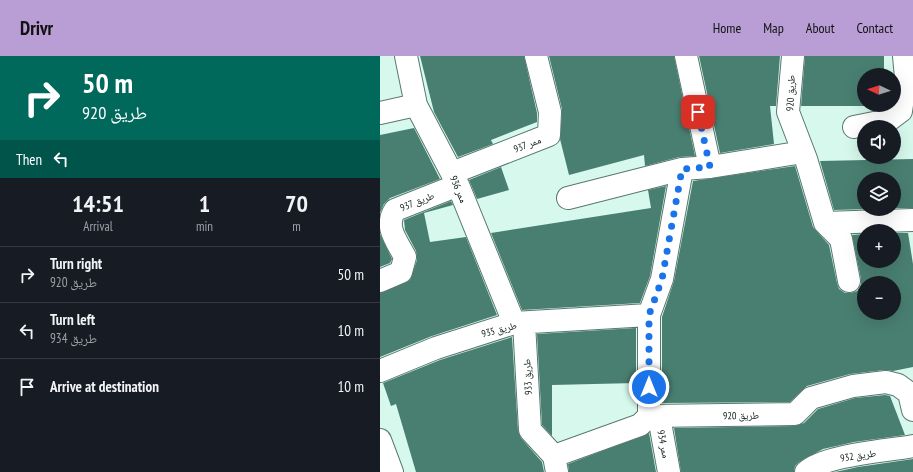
<!DOCTYPE html>
<html lang="en">
<head>
<meta charset="utf-8">
<style>
  :root { --surface:#171b24; --page:#20242c; --text:#f1f3f6; --muted:#9ea1a6; --line:#363941; --accent:#b89ed4 }
  body { margin:0; font-family:"PT Sans Narrow","Noto Naskh Arabic",sans-serif; background:var(--page); color:var(--text); height:100vh; display:flex; flex-direction:column; font-size:15px; white-space:nowrap }
  * { box-sizing:border-box; margin:0 }
  p { font-size:13px; color:var(--muted) }
  .icon { flex:none; width:22px; height:22px; fill:none; stroke:currentColor; stroke-width:2; stroke-linecap:round; stroke-linejoin:round }
  .map { position:relative; flex:1; overflow:hidden }
  .drawer { display:flex; flex-direction:column; background:var(--surface); width:380px }
  .drawer>* { flex:none }
  .banner { background:#00695c; color:#fff; overflow:hidden }
  .needle { width:26px; rotate:274deg }
  .fabs { position:absolute; left:477px; top:12px; display:grid; gap:8px }
  .fabs a { display:grid; place-items:center; width:44px; height:44px; border-radius:50%; background:var(--surface); box-shadow:0 4px 16px #0002; font-size:20px }
  .pin { position:absolute; display:grid; place-items:center; width:34px; height:34px; color:#fff; margin:-17px; border-radius:8px; box-shadow:0 2px 6px #0006 }
  .me { position:absolute; width:44px; margin:-22px; rotate:0deg; stroke-linejoin:round; filter:drop-shadow(0 0 3px #0008) }
  .turn { display:flex; align-items:center; gap:14px; height:84px; padding:0 16px; font-size:18px }
  .turn .icon { width:52px; height:52px; stroke-width:2.5 }
  .turn b { display:block; font-size:28px; line-height:34px }
  .then { display:flex; align-items:center; height:38px; padding:0 16px; background:#0003; gap:8px; font-size:15px }
  .eta { display:flex; justify-content:space-evenly; align-items:center; height:68px; text-align:center }
  .eta b { font-size:24px; font-weight:800; line-height:28px }
  ul { padding:0; list-style:none }
  li { display:flex; align-items:center; gap:12px; height:56px; padding:0 16px; border-top:1px solid var(--line) }
  li div { flex:1 }
  li b { display:block; font-size:15px }
  li em { font-style:normal }
  header { display:flex; align-items:center; gap:24px; box-sizing:border-box; height:56px; padding:0 20px; background:var(--accent); color:#111 }
  header strong { font-size:19px }
  nav { display:flex; gap:22px; margin-inline-start:auto; font-size:14px }
  main { display:flex; flex:1; min-height:0 }
  .map>svg:first-child { display:block }
  .building { fill:#497f71; fill-rule:evenodd }
  .lines { fill:none; stroke-linecap:round; stroke-linejoin:round }
  .minor-casing { stroke:#5a786f; stroke-width:24 }
  .minor { stroke:#fff; stroke-width:22 }
  .route { stroke:#1a73e8; stroke-width:7; stroke-dasharray:0 12.6 }
  .labels { text-anchor:middle; stroke-width:4; stroke-linejoin:round; paint-order:stroke }
  .street-label { font-size:10px; fill:#0c1915; stroke:#fff }
</style>
</head>
<body>
<header>
<strong>Drivr</strong>
<nav><a>Home</a><a>Map</a><a>About</a><a>Contact</a></nav>
</header>
<main>
<section class="drawer">
<div class="banner">
<div class="turn"><svg class="icon" aria-label="right" viewBox="0 0 24 24"><path d="M7 20v-9h11M14 6l5 5-5 5"/></svg><div><b>50 m</b>طريق 920</div></div>
<div class="then">Then<svg class="icon" aria-label="left" viewBox="0 0 24 24"><path d="M17 20v-9H6M10 6l-5 5 5 5"/></svg></div>
</div>
<div class="eta">
<div><b>14:51</b><p>Arrival</p></div>
<div><b>1</b><p>min</p></div>
<div><b>70</b><p>m</p></div>
</div>
<ul>
<li><svg class="icon" aria-label="right" viewBox="0 0 24 24"><path d="M7 20v-9h11M14 6l5 5-5 5"/></svg><div><b>Turn right</b><p>طريق 920</p></div><em>50 m</em></li>
<li><svg class="icon" aria-label="left" viewBox="0 0 24 24"><path d="M17 20v-9H6M10 6l-5 5 5 5"/></svg><div><b>Turn left</b><p>طريق 934</p></div><em>10 m</em></li>
<li><svg class="icon" aria-label="arrive" viewBox="0 0 24 24"><path d="M6 21V4h12l-3 4 3 4H6"/></svg><div><b>Arrive at destination</b></div><em>10 m</em></li>
</ul>
</section>
<div class="map">
<svg width="533" height="416" viewBox="0 0 533 416">
  <rect width="100%" height="100%" fill="#d6f8ed"/>
  <path class="building" d="M 40,0 L 144,0 L 157,57 L 157,66 L 111,84 L 113,88 L 78,101 L 54,56 Z
    M 169,0 L 294,0 L 315,100 L 299,101 L 265,110 L 264,99 L 189,119 L 180,83 L 182,53 Z
    M 319,0 L 400,0 L 396,50 L 390,50 L 394,88 L 340,97 Z
    M 425,0 L 504,0 L 504,19 L 484,19 L 484,49 L 504,50 L 421,50 Z
    M 34,72 L 60,123 L 10,142 L 4,148 L 0,157 L 0,79 Z
    M 533,103 L 533,152 L 514,152 L 514,123 L 484,123 L 484,153 L 489,153 L 454,154 L 440,105 Z
    M 415,110 L 433,171 L 449,189 L 457,227 L 459,233 L 465,237 L 471,237 L 477,235 L 481,229 L 481,223 L 472,179 L 484,178 L 484,205 L 514,205 L 514,177 L 528,177 L 533,208 L 533,311 L 513,315 L 504,314 L 470,318 L 427,330 L 410,346 L 282,347 L 282,261 L 294,225 L 313,125 ZM 484,227 L 514,227 L 514,257 L 484,257 Z
    M 121,111 L 129,134 L 97,143 L 89,124 Z
    M 286,130 L 270,220 L 260,247 L 142,254 L 111,177 L 271,152 L 268,134 Z
    M 71,145 L 73,149 L 44,157 L 50,186 L 86,181 L 117,259 L 52,280 L 0,301 L 0,237 L 30,224 L 37,204 L 36,195 L 25,174 L 24,164 Z
    M 0,178 L 12,203 L 10,207 L 0,211 Z
    M 256,272 L 256,327 L 172,329 L 172,380 L 162,369 L 157,278 Z
    M 132,281 L 138,375 L 141,382 L 162,406 L 164,416 L 36,416 L 16,348 L 11,350 L 3,327 L 60,304 Z
    M 505,339 L 510,340 L 525,379 L 474,386 L 443,393 L 419,406 L 415,410 L 414,416 L 301,416 L 294,372 L 415,370 L 424,367 L 438,353 L 475,342 Z
    M 269,377 L 276,416 L 189,416 L 188,408 Z
    M 533,403 L 533,416 L 455,416 L 478,411 Z"/>
  <g class="lines">
    <defs>
      <path id="minor" d="M 26,0 L 36,49 L 78,129 L 134,267
        M 306,0 L 330,111
        M 413,0 L 408,56 L 426,103 L 445,167 L 461,183 L 469,225
        M 0,57 L 36,49
        M 474,71 L 509,64 L 521,55 L 526,22 L 524,0
        M 72,117 L 169,79 L 170,56 L 156,0
        M 188,142 L 302,113 L 330,111 L 423,96
        M 445,167 L 533,164
        M 0,225 L 21,216 L 25,201 C 17,185 4,171 15,154 L 78,129
        M 144,267 L 150,374 L 174,400 L 177,416
        M 0,315 L 56,292 L 134,267 L 269,259
        M 269,360 L 269,259 L 282,223 L 302,113
        M 279,361 L 289,416
        M 0,384 L 12,416
        M 174,400 L 260,369 L 269,360 L 415,358 L 431,342 L 473,330 L 506,326 L 518,329 L 529,337 L 533,354
        M 426,416 C 444,399 506,395 533,390"/>
    </defs>
    <use href="#minor" class="minor-casing"/>
    <use href="#minor" class="minor"/>
  </g>
  <g class="lines">
    <path class="route" d="M 269,331 L 269,259 L 282,223 L 302,113 L 330,111 L 318,56"/>
  </g>
  <g class="labels">
    <g class="street-label">
      <text transform="translate(410 37) rotate(-88)" y="4">طريق 920</text>
      <text transform="translate(147 88) rotate(-21)" y="4">ممر 937</text>
      <text transform="translate(79 133) rotate(67)" y="4">ممر 936</text>
      <text transform="translate(37 145) rotate(-22)" y="4">طريق 937</text>
      <text transform="translate(119 273) rotate(-15)" y="4">طريق 935</text>
      <text transform="translate(147 321) rotate(-93)" y="4">طريق 933</text>
      <text transform="translate(361 359) rotate(-1)" y="4">طريق 920</text>
      <text transform="translate(284 388) rotate(79)" y="4">ممر 934</text>
      <text transform="translate(478 399) rotate(-9)" y="4">طريق 932</text>
    </g>
  </g>
</svg>
<div class="fabs">
<a><svg class="needle" viewBox="-14 -14 28 28"><path d="M0-13l5 13h-10z" fill="#e53935"/><path d="M0 13l5-13h-10z" fill="#9ea1a6"/></svg></a>
<a><svg class="icon" aria-label="sound" viewBox="0 0 24 24"><path d="M4 9h4l5-4v14l-5-4H4zM17 9q2 3 0 6"/></svg></a>
<a><svg class="icon" aria-label="layers" viewBox="0 0 24 24"><path d="M12 4l9 5-9 5-9-5zM3 14l9 5 9-5"/></svg></a>
<a>+</a>
<a>−</a>
</div>
<div class="pin" style="left:318px;top:56px;background:#d93025"><svg class="icon" aria-label="arrive" viewBox="0 0 24 24"><path d="M6 21V4h12l-3 4 3 4H6"/></svg></div>
<svg class="me" style="left:269px;top:331px" viewBox="-20 -20 40 40"><circle r="17" fill="#1a73e8" stroke="#fff" stroke-width="3"/><path d="M0-11L8 9 0 5-8 9z" fill="#fff"/></svg>
</div>
</main>
</body>
</html>
